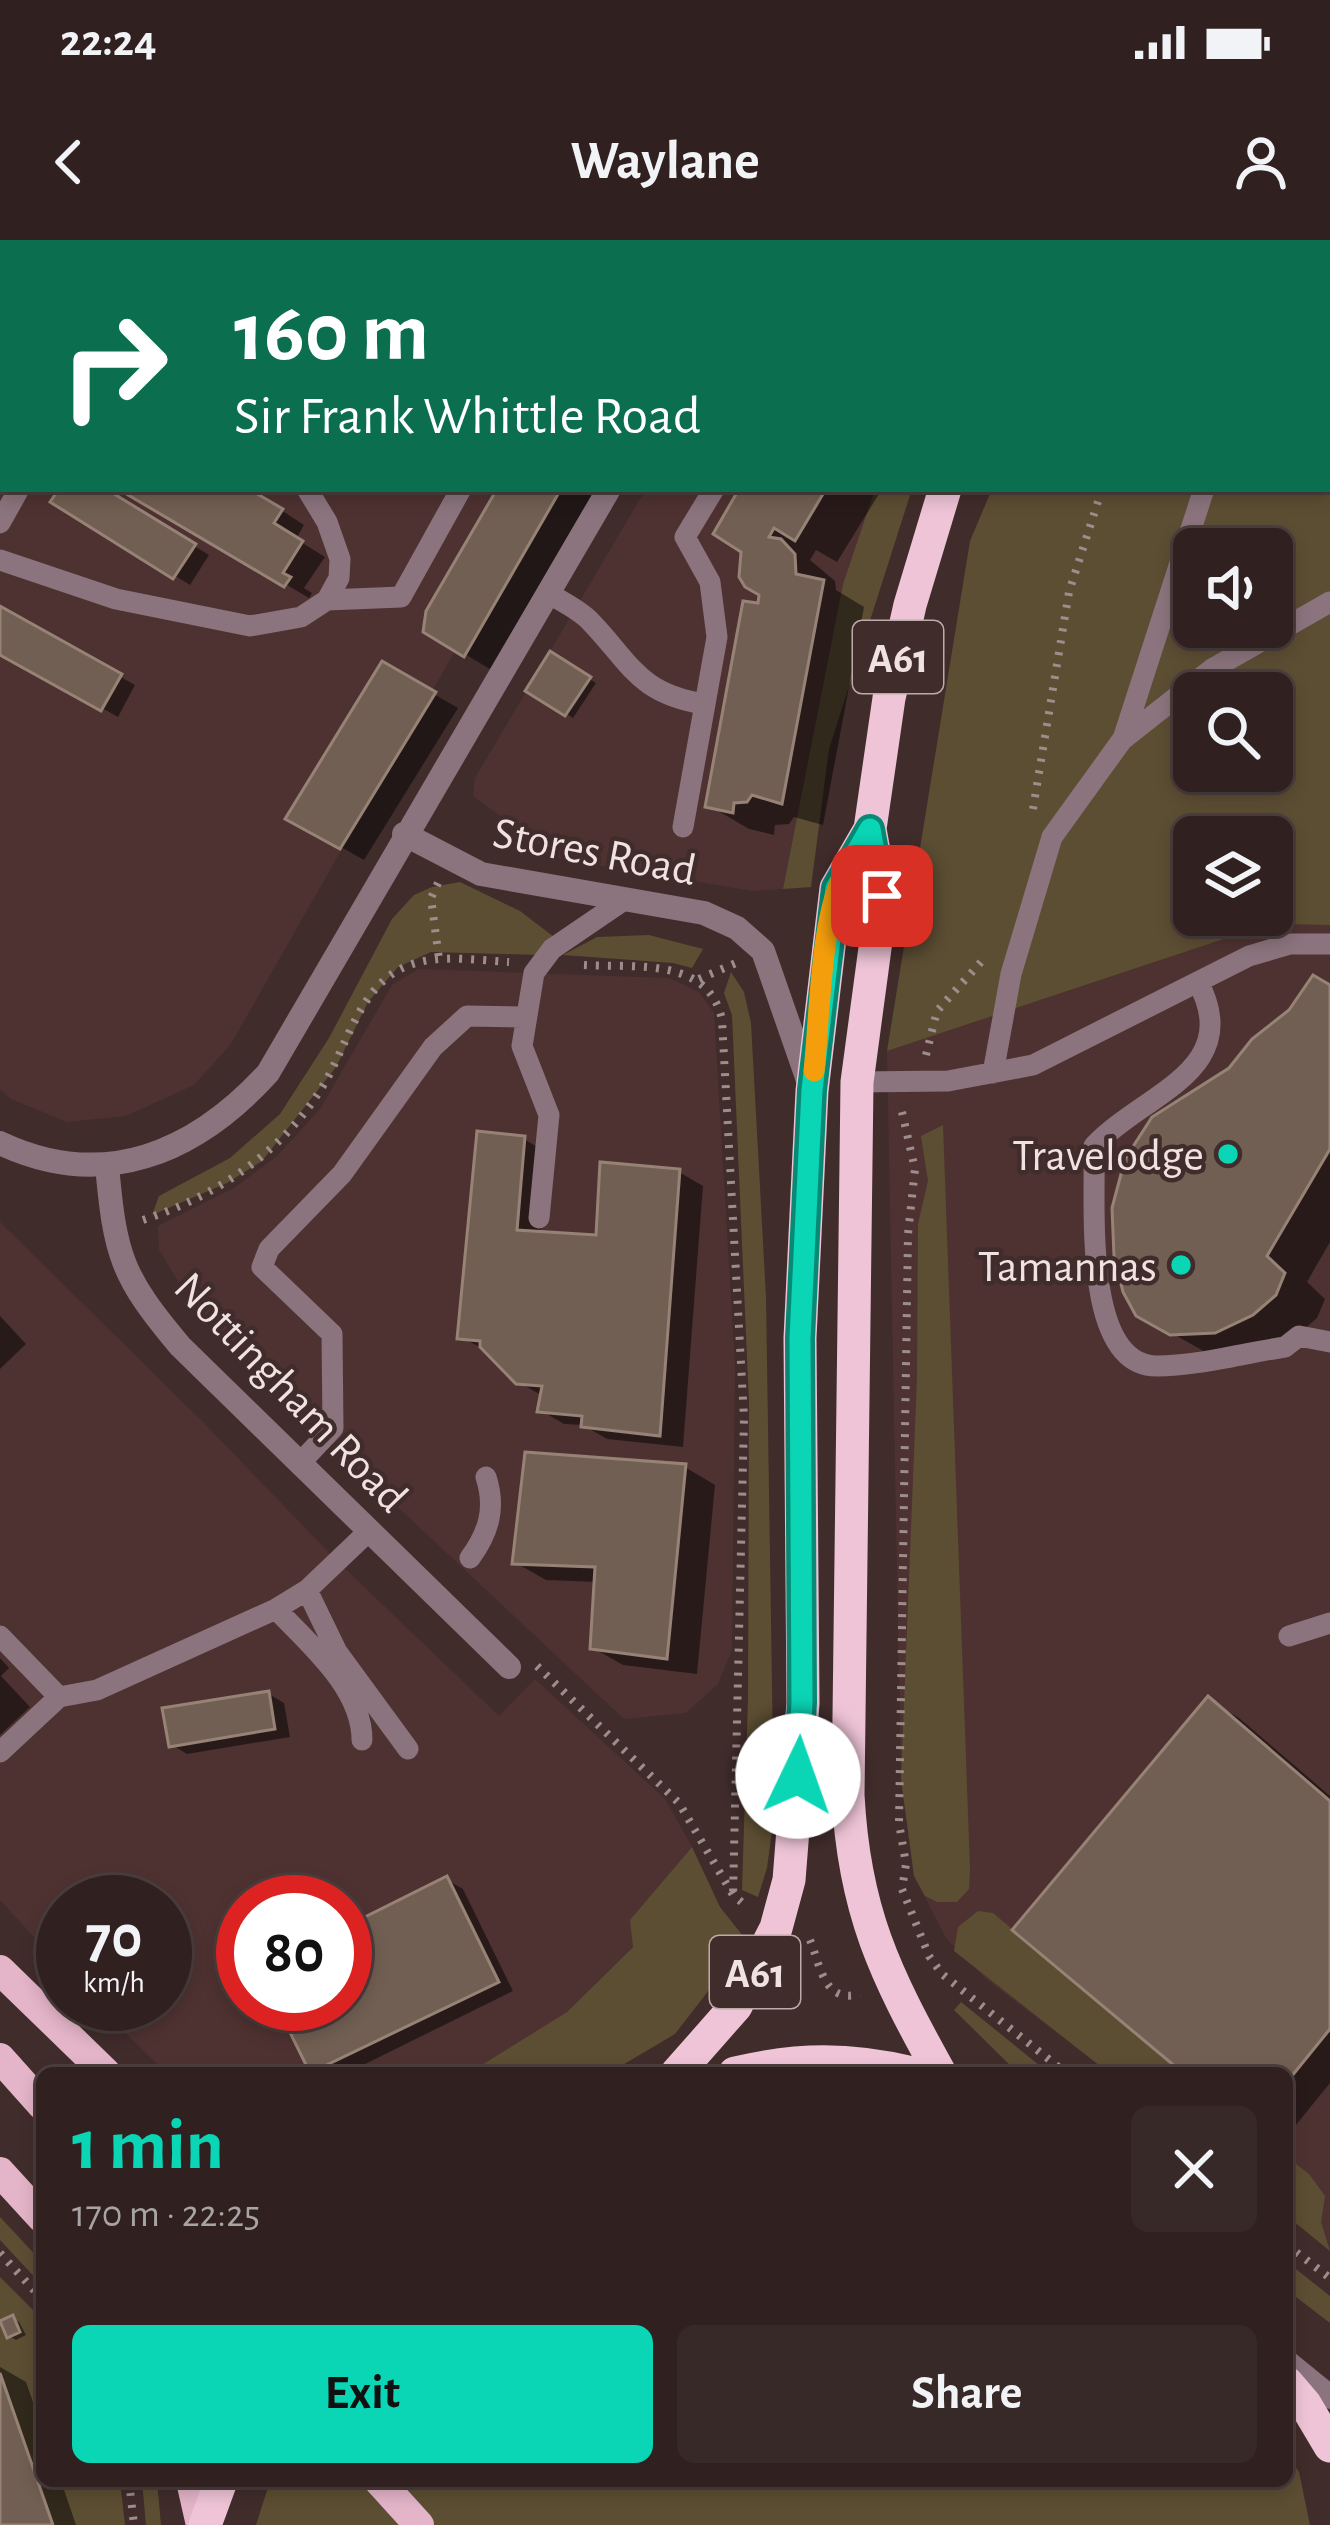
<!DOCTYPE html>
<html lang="en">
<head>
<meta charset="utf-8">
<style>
  :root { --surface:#302120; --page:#382929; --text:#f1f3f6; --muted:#a8a3a5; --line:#4b3e3e; --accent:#0ad5b5 }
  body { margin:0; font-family:"Alegreya Sans",sans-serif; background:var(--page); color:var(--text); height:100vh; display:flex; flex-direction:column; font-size:45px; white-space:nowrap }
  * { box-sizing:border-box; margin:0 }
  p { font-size:39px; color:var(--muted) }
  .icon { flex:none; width:66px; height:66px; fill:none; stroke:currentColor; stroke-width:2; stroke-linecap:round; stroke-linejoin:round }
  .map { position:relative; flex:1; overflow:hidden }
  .sheet { position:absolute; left:36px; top:1827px; width:1257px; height:420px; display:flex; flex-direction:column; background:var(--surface); border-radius:18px; box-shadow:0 6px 18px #0003,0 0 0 3px var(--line) }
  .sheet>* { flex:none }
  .hud { position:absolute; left:0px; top:0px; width:1332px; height:252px; box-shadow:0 6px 18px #0003,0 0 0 3px var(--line); background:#0b6e4f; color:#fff; overflow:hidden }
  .buttons { position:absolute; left:1173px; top:288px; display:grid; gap:24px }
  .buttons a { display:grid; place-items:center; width:120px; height:120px; border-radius:18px; background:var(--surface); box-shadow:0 6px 18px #0003,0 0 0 3px var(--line); font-size:60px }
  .speed { position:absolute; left:36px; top:1635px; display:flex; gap:24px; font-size:60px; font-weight:700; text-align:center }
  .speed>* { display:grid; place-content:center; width:156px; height:156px; border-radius:50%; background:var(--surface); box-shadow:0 6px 18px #0003,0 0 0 3px var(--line); line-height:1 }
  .speed small { font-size:30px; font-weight:400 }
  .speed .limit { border:18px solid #d22; background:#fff; color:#111 }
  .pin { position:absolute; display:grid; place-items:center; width:102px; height:102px; color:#fff; margin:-51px; border-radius:24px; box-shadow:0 6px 18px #0006 }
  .me { position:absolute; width:132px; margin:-66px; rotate:3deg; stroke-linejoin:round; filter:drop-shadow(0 0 9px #0008) }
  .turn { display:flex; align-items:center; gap:42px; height:252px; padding:0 36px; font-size:54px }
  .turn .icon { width:156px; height:156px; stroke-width:2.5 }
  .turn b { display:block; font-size:84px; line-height:102px }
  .round { display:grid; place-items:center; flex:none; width:126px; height:126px; border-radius:18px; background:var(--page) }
  .summary { display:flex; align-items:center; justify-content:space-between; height:204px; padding:0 36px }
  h1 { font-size:72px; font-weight:600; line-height:90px; color:var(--accent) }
  .button { display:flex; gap:24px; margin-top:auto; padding:24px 36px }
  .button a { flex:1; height:138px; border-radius:18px; background:var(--accent); color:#111; font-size:48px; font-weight:600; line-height:138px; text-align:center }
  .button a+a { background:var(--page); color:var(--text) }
  .status { display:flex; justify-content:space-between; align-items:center; height:84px; padding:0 60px; background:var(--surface); direction:ltr }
  .status svg { height:33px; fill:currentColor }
  header { display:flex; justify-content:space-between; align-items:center; height:156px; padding:0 36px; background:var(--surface); font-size:54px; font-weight:600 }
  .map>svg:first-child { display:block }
  .built { fill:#4e3231; fill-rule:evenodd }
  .green { fill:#5c4e33; fill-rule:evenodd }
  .shadow { fill:#0007 }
  .building { fill:#725f53; stroke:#978376; stroke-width:3 }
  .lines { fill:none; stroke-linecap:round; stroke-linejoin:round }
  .path { stroke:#9d8d8c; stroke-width:8; stroke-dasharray:3 9; stroke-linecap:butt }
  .service { stroke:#8b747d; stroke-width:21 }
  .minor { stroke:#8b747d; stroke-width:24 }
  .tertiary { stroke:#8b747d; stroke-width:24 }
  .primary { stroke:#e4b4c8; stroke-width:30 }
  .trunk { stroke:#eec4d6; stroke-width:33 }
  .route-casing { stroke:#068a76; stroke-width:30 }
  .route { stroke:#0ad5b5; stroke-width:21 }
  .slow { stroke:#f59e0b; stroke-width:21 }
  .poi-dot { fill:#0ad5b5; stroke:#402c2b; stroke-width:4.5 }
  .labels { text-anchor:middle; stroke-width:9; stroke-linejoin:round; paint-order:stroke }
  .shield { fill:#402c2b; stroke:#bbabaa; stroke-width:3 }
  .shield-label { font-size:42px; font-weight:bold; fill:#f0e2e1 }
  .street-label { font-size:45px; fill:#f0e2e1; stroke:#402c2b }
  .poi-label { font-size:45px; fill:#f0e2e1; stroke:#402c2b; text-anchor:end }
</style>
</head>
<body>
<div class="status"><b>22:24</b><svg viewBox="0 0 49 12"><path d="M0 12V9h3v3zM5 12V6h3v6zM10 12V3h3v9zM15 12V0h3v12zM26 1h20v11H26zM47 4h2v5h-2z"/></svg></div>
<header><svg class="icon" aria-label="back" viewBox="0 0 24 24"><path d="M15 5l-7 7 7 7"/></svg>Waylane<svg class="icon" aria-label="person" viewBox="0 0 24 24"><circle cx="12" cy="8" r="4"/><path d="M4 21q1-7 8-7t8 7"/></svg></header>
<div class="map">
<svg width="1330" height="2285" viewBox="0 0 1330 2285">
  <rect width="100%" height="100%" fill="#402c2b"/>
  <path class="built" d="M 0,0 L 695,0 L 3,3 L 3,249 L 547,249 L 231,804 L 194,845 L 126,876 L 67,882 L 11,859 L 0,849 Z
    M 646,249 L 875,249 L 843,344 L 783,649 L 752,651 L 560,619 L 473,556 L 475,538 Z
    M 1269,684 L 1330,685 L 1330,2011 L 1287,1976 L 1287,1833 L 1109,1833 L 985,1738 L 946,1698 L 914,1636 L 901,1539 L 887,811 Z
    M 418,729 L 669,738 L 699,752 L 714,773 L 735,1125 L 732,1410 L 718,1444 L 686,1473 L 624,1479 L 357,1229 L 189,1059 L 159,1010 L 158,986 L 234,948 L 276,917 L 320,869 L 392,745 Z
    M 0,982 L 205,1184 L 338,1322 L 499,1476 L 535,1439 L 665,1559 L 692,1607 L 631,1680 L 633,1706 L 567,1772 L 489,1824 L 469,1833 L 166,1833 L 96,1764 L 165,1764 L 165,1662 L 63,1662 L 63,1729 L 0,1660 ZM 243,1662 L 345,1662 L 345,1764 L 243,1764 Z"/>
  <path class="green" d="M 1093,0 L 1330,0 L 1330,685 L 1269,684 L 887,811 L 970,301 L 992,249 L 1329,249 L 1329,3 L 1092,3 ZM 1194,309 L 1272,309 L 1272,387 L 1194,387 ZM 1194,453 L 1272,453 L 1272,531 L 1194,531 ZM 1194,597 L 1272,597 L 1272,675 L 1194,675 Z
    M 875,249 L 912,249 L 829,509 L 811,647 L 783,649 L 843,344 Z
    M 460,642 L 520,671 L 554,697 L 540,715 L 431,712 L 398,727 L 368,762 L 336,827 L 262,921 L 227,943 L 152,975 L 159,956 L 230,918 L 280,874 L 329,798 L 392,679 L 414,655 L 432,647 Z
    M 649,695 L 703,709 L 692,728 L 673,723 L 563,715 L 597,697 Z
    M 731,732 L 744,752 L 751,783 L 766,1057 L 774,1576 L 767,1628 L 758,1657 L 742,1650 L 748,1459 L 749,1163 L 732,775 L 724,753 Z
    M 943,885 L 970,1629 L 969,1649 L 957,1662 L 937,1662 L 925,1656 L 914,1636 L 901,1539 L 917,1138 L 918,984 L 928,941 L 921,896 Z
    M 692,1607 L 720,1667 L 743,1696 L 733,1719 L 675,1794 L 609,1833 L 469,1833 L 567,1772 L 633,1707 L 630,1680 Z
    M 978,1671 L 993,1673 L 1183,1833 L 1109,1833 L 954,1711 L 958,1687 Z
    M 961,1762 L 1049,1833 L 1018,1833 L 954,1770 Z
    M 1287,1917 L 1309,1934 L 1325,1956 L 1321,1982 L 1330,2011 L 1287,1976 Z
    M 0,1977 L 42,2022 L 42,2045 L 0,2000 Z
    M 1287,2022 L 1330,2056 L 1330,2083 L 1287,2050 Z
    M 0,2037 L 42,2079 L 42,2241 L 120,2241 L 125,2285 L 53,2285 L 0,2133 Z
    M 1287,2214 L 1299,2232 L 1310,2285 L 256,2285 L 270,2241 L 1287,2241 Z
    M 142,2241 L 157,2241 L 161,2285 L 146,2285 Z"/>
  <path class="shadow" d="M 0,0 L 18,0 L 3,3 L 0,29 Z
    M 649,0 L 743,0 L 647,3 Z
    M 1330,129 L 1330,241 L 1329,240 Z
    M 0,186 L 3,188 L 3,232 L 0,231 Z
    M 62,249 L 101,249 L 209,315 L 190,345 L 55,262 Z
    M 124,249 L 249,249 L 304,285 L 296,299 L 325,317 L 304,348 L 312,353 L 309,358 Z
    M 500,249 L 601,249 L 495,432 L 426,391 Z
    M 743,249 L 882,249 L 837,322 L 816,310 L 810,320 L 835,341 L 836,350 L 864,367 L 823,585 L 794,577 L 789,584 L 775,585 L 774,595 L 749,589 L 708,565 L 763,354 Z
    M 0,369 L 135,445 L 118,477 L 0,412 Z
    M 551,415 L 596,443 L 573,478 L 529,450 Z
    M 383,425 L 458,468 L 364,620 L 290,578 Z
    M 1330,748 L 1330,1002 L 1307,1042 L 1325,1059 L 1317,1078 L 1295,1097 L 1214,1117 L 1138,1074 L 1231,830 Z
    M 524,899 L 547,913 L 540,995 L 599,998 L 679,932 L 703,946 L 683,1207 L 607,1199 L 583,1185 L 564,1184 L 540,1170 L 543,1156 L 518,1142 L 488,1111 L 460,1097 Z
    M 0,1076 L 26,1104 L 0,1129 Z
    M 685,1227 L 715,1245 L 697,1434 L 623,1425 L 593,1408 L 597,1342 L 546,1340 L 516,1323 Z
    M 0,1418 L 9,1428 L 1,1436 L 30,1467 L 0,1495 Z
    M 269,1454 L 284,1463 L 290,1497 L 187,1514 L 172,1505 Z
    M 1209,1460 L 1239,1478 L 1330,1556 L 1330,1843 L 1287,1896 L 1287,1833 L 1188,1833 Z
    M 447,1640 L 463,1649 L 513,1751 L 347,1833 L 313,1833 L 279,1764 L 345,1764 L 345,1690 Z
    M 13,2078 L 19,2082 L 26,2095 L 16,2100 L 9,2096 Z
    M 0,2127 L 26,2142 L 42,2188 L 42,2241 L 61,2241 L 76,2285 L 0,2285 Z"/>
  <path class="building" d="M 198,0 L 265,0 L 271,3 L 196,3 Z
    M 59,249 L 106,249 L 196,304 L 173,339 L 50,262 Z
    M 118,249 L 249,249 L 283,269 L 274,283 L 303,301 L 283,333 L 291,337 L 284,347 Z
    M 497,249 L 561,249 L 464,417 L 423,392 L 426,371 Z
    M 739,249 L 826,249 L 795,301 L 774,288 L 769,297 L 781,299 L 795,314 L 796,334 L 824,340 L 782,564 L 752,555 L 747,562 L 734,563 L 733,573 L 705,567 L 743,361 L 758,363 L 759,355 L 745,347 L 739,337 L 741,312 L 713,294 Z
    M 0,366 L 122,434 L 101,471 L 0,415 Z
    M 550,411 L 591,437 L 565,476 L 525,451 Z
    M 382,421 L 436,452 L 340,609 L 285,579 Z
    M 1313,735 L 1330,745 L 1330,909 L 1267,1016 L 1285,1033 L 1276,1055 L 1253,1075 L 1215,1093 L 1170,1095 L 1136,1076 L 1123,1052 L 1114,1016 L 1112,968 L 1125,919 L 1152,877 L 1229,828 L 1252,799 L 1289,770 Z
    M 477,891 L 525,896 L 517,990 L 596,995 L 600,922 L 680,929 L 660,1196 L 581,1187 L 582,1176 L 537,1172 L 542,1146 L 516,1144 L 480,1107 L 480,1101 L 457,1099 Z
    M 525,1212 L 686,1224 L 667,1419 L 590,1409 L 595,1327 L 512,1324 Z
    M 269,1451 L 275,1489 L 169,1507 L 162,1468 Z
    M 1208,1456 L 1330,1561 L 1330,1789 L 1287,1842 L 1287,1833 L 1183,1833 L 1012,1690 Z
    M 447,1636 L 499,1742 L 310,1833 L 276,1764 L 345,1764 L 345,1687 Z
    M 13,2075 L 20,2092 L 7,2098 L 0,2081 Z
    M 0,2133 L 53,2285 L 0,2285 Z"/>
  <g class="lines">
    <path class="path" d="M 1224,3 L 1226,0
      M 1327,249 L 1330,252
      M 1033,569 L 1069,352 L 1102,249
      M 438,643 L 431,658 L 439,719
      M 584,725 C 636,728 709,717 722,780 L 744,1178 L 733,1655
      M 699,739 L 736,723
      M 926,815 L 937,771 L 981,722
      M 902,872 L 915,929 L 908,994 L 899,1583 L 906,1624 L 902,1649 L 929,1716 L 942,1734 L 1066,1833
      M 143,980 C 216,956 284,912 324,844 C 345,809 357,758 392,734 C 425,711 471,720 509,722
      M 537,1426 L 679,1563 L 733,1655 L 745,1665
      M 810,1700 C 821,1727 824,1764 860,1754
      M 1287,2005 L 1330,2038
      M 0,2013 L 42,2059
      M 129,2241 L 134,2285"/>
    <path class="service" d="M 103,3 L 104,0
      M 595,3 L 597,0
      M 860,3 L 861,0
      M 0,283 L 19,249
      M 0,320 L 116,359 L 250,386 L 301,377 L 327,360 L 339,338 L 340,319 L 327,282 L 307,249
      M 548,353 C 561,361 578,369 589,380 C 631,423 637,453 704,464
      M 327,360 L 401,357 L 461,249
      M 1123,499 L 1204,249
      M 683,587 L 717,397 L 710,342 L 685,297 L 714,249
      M 1198,742 C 1245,831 1144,853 1094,906 C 1096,959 1081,1126 1157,1126 C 1198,1126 1244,1113 1285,1107 L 1299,1096 L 1330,1102
      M 993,833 L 1011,734 L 1052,597 L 1122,500 L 1212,429 L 1330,362
      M 857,842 L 948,841 L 1033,825 L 1249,716 L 1290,704 L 1330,704
      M 539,978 L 549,875 L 522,806 L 534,733 L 552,709 L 624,660
      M 300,1223 L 333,1188 L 332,1094 L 262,1027 L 269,1009 L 342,934 L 433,807 L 467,776 L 524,777
      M 470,1318 C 489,1292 496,1268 486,1237
      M 307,1350 L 337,1412 L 408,1509
      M 276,1369 C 310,1405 362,1448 362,1500
      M 0,1396 L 59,1457
      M 1289,1396 L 1330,1383
      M 0,1512 L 59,1457 L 97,1450 L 276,1369 L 307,1350 L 369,1291"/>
    <path class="minor" d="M 107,925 C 115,1015 121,1036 180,1106 L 509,1427"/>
    <path class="tertiary" d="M 752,3 L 754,0
      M 404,594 L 481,634 L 704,673 L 737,688 L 763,711 L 809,843
      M 0,903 C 104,952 195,913 268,833 L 609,249
      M 1287,2122 L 1330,2157"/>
    <path class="primary" d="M 0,1730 L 106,1833
      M 0,1818 L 42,1865
      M 0,1932 L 42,1978
      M 191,2241 L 201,2285
      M 379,2241 L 419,2285"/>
    <path class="trunk" d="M 1039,3 L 1040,0
      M 677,1833 L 736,1766 L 776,1688 L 789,1640 L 803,1463 L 800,1098 L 812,851 L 836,648 L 870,589
      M 735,1833 C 799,1818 849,1818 913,1833
      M 940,1833 C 885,1734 854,1671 848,1555 L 857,842 L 882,656 L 870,589 L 889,458 L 910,365 L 945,249
      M 1287,2143 L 1305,2164 L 1330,2206
      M 205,2285 L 221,2241"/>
  </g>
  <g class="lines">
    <defs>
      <path id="route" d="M 798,1536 L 802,1462 L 800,1098 L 812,850 L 836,648 L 870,589 L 882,656"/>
    </defs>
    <use href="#route" class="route-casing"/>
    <use href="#route" class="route"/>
    <path class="slow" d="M 814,831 C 820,777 820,675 846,630"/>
  </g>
  <g class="poi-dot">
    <circle cx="1228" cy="914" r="12"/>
    <circle cx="1181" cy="1025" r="12"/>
  </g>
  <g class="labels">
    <g class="shield">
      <rect x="853" y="381" width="90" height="72" rx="9"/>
      <rect x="710" y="1696" width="90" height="72" rx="9"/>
    </g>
    <g class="shield-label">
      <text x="898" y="432">A61</text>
      <text x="755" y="1747">A61</text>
    </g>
    <g class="street-label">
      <text transform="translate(595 610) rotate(11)" y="16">Stores Road</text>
      <text transform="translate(292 1151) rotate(46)" y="16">Nottingham Road</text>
    </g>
    <g class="poi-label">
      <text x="1204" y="930">Travelodge</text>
      <text x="1157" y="1041">Tamannas</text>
    </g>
  </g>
</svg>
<div class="buttons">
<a><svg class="icon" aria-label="sound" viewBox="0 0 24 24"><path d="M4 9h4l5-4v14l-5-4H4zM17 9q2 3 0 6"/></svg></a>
<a><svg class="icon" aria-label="search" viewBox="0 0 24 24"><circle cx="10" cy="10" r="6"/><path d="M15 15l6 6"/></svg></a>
<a><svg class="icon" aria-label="layers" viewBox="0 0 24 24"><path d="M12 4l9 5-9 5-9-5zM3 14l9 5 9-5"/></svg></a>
</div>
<div class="speed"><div>70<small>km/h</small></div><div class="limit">80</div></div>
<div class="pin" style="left:882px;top:656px;background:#d93025"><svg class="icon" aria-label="arrive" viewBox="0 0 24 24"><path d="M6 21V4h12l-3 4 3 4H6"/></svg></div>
<svg class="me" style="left:798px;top:1536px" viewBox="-20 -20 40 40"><circle r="19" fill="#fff"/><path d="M0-13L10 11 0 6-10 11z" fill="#0ad5b5"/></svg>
<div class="hud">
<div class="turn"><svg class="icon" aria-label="right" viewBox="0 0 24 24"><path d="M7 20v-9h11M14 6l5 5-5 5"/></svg><div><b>160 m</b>Sir Frank Whittle Road</div></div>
</div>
<section class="sheet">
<div class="summary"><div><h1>1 min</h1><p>170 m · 22:25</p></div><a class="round"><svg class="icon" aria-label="close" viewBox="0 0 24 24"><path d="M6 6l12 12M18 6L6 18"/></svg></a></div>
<div class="button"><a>Exit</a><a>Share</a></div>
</section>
</div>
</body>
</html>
